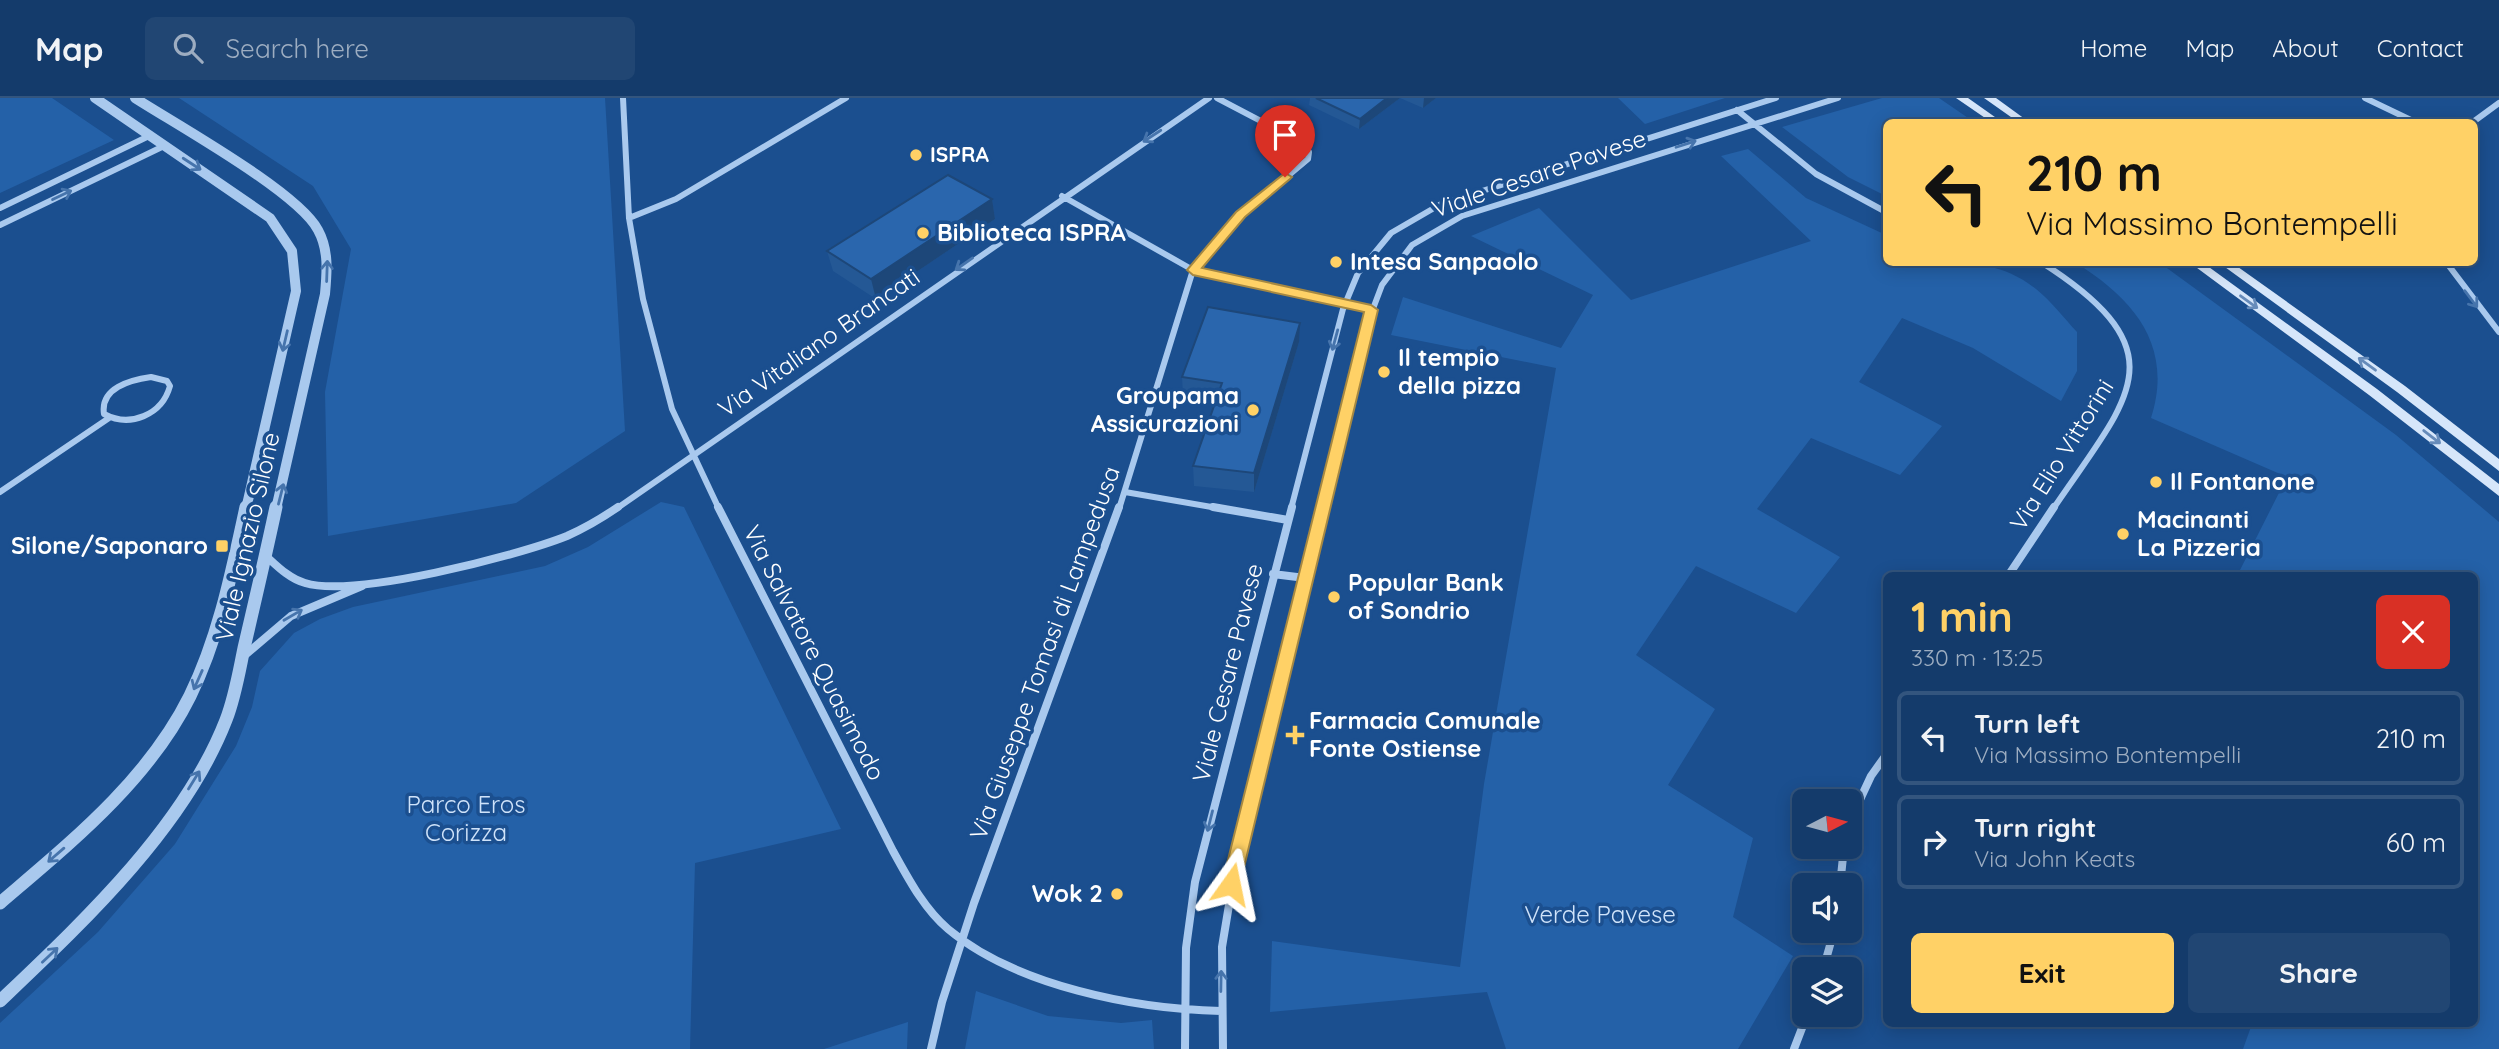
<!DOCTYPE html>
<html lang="en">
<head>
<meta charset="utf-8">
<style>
  :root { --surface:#143b6b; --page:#214673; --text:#f1f3f6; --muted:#9dadc1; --line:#33557e; --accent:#ffd166 }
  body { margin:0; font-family:Quicksand,sans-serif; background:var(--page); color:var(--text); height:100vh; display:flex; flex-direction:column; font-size:26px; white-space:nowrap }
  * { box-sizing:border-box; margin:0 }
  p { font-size:23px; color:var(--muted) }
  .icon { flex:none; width:38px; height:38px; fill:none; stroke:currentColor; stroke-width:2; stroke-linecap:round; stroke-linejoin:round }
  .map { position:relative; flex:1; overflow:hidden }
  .sheet { position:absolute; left:1883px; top:474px; width:595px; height:455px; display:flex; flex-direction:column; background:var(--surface); border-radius:10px; box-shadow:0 4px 18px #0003,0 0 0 2px var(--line) }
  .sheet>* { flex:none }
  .guide { position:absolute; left:1883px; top:21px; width:595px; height:147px; border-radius:10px; box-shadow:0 4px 18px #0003,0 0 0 2px var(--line); background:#ffd166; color:#111; overflow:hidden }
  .needle { width:46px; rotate:84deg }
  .buttons { position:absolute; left:1792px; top:691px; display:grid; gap:14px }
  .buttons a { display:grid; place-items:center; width:70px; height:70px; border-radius:10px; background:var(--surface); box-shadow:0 4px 18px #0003,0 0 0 2px var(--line); font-size:35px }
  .pin { position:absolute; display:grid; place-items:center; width:60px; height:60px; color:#fff; margin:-72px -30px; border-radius:50% 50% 50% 0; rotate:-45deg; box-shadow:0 0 7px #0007 }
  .pin .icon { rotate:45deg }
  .me { position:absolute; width:77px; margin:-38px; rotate:12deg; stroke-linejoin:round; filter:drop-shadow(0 0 5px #0008) }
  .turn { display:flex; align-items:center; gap:24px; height:147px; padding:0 28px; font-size:32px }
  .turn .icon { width:91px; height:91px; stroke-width:2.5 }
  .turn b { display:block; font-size:49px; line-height:60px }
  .round { display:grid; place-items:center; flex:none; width:74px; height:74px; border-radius:10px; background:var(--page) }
  .summary { display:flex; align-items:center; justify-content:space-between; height:119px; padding:0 28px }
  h1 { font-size:42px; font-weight:700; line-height:52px; color:var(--accent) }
  .cta { display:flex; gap:14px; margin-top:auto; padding:14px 28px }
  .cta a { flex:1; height:80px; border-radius:10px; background:var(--accent); color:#111; font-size:28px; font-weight:700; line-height:80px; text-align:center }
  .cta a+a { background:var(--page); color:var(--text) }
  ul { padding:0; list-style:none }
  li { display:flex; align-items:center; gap:21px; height:94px; margin:0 14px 10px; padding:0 14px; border:4px solid var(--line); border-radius:10px }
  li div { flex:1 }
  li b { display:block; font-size:26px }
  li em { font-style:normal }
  header { display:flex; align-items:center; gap:42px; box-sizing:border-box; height:98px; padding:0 35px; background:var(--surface); border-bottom:2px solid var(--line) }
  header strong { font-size:33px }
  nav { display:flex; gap:38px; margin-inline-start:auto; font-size:24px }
  .search { width:490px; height:63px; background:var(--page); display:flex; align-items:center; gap:18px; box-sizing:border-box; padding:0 24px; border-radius:10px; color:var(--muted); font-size:26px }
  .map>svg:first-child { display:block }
  .green { fill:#2461a8 }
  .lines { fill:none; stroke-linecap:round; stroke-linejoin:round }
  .minor-far1 { stroke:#a9c9ee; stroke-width:6 }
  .minor { stroke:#a9c9ee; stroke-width:8 }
  .tertiary-far1 { stroke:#a9c9ee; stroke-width:10 }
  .tertiary { stroke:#a9c9ee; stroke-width:13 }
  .secondary { fill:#d6e6fa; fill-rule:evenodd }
  .wall { fill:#245895 }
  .shaded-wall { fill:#1d4779 }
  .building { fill:#2a66ad; stroke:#1d4779; stroke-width:2 }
  .oneway { stroke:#4674ac }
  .oneway2 { stroke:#668bba }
  .route { fill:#ffd166; stroke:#a68842; stroke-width:2 }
  .poi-dot { fill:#ffd166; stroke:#1b4f8f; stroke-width:2.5 }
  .labels { text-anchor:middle; stroke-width:7; stroke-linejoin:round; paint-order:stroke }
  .far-poi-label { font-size:21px; font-weight:bold; fill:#fff; stroke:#1b4f8f; text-anchor:start }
  .street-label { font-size:24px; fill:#fff; stroke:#1b4f8f }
  .poi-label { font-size:24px; font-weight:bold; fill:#fff; stroke:#1b4f8f; text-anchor:start }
  .park-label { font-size:24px; fill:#cfe3fa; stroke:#1b4f8f }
</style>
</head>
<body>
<header>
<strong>Map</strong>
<div class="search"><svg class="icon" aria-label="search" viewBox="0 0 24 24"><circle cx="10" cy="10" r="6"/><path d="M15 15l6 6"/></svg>Search here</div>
<nav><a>Home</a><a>Map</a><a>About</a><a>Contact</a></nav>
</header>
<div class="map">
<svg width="2499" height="951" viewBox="0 0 2499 951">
  <rect width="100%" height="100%" fill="#1b4f8f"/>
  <path class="green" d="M 0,0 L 52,0 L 114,42 L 0,95 Z
    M 179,0 L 605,0 L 625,333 L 516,405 L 328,438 L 325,294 L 351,151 L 313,88 Z
    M 1618,0 L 1725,0 L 1645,26 Z
    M 1882,0 L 1939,0 L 1974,24 L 1886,24 L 1886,98 L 1848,79 L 1782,29 Z
    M 1748,51 L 1806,100 L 1886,137 L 1886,164 C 1938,164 1993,156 2036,191 C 2051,203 2064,220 2077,234 L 2077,273 L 2061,303 L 1973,250 L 1902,220 L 1859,284 L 1942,328 L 1900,377 L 1811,340 L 1757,411 L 1840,459 L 1796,515 L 1696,468 L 1636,557 L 1715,611 L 1668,687 L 1753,740 L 1733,819 L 1793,858 L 1738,951 L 1506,951 L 1487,894 L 1270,914 L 1272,843 L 1460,869 L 1484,686 L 1556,270 L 1391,237 L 1403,199 L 1561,250 L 1593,197 L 1471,138 L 1539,110 L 1631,202 L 1811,143 L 1721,58 Z
    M 2076,165 L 2160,165 L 2396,337 L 2499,424 L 2499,951 L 2243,951 L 2252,926 L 2474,926 L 2474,478 L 2237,478 L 2287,379 L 2151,320 C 2174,248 2134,201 2076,165 Z
    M 661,404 L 684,409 L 841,731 L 695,765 L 690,951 L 0,951 L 0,925 L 98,834 L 175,746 L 236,648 L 252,609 L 260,573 L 294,535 L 320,521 L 353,509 L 545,468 L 588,449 Z
    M 976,893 L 1048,918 L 1121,925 L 1152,922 L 1154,951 L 965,951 Z
    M 908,924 L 907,951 L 824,951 Z"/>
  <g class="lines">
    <path class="minor-far1" d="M 623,0 L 629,120 L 643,201 L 672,311 L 719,411
      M 2365,0 L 2415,24
      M 1737,12 L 1816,76 L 1886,114
      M 2473,24 L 2499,5
      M 1062,98 L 1193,172 L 1371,212
      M 0,110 L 149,38
      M 629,120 L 676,101 L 846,0
      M 0,127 L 164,48
      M 2041,164 C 2184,255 2128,300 2053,411
      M 2446,164 L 2499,234
      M 151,279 L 167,283 L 170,288 C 162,317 130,330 104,316 C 100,290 130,282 151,279 Z
      M 0,394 L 109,320
      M 1125,394 L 1223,411
      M 616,411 L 1209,0
      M 1119,411 L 1193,172 L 1241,117 L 1308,61 L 1309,54 L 1303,45 L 1217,0
      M 1291,411 L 1343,211 L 1358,175 L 1391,135 L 1441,106 L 1776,0
      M 1322,411 L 1368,224 L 1382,187 L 1412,147 L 1462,118 L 1838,0"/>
    <path class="minor" d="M 718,409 L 893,753 C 908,780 924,811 948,831 C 1016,888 1135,911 1221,913
      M 1213,409 L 1288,422
      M 266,458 C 278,469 290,481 305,485 C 354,500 517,458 567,438 C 585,430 602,420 618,409
      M 1273,476 L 1305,480
      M 2008,478 L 2054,409
      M 244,558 L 291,518 L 362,488
      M 1850,723 L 1871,678 L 1886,657
      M 1840,788 L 1844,749
      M 1823,872 L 1834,833
      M 931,951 L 942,904 L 974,805 L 1119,409
      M 1185,951 L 1186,850 L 1195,784 L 1292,409
      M 1223,951 L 1222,849 L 1237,759 L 1323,409
      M 1794,951 L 1807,917"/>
    <path class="tertiary-far1" d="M 95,0 L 270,120 L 292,153 L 296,193 L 246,411
      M 135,0 C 177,27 298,94 318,132 C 329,152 327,174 325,196 L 276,411"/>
    <path class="tertiary" d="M 0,805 C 70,745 148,683 190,598 C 219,539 232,473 246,409
      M 0,903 C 83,824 184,730 226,622 C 235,599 239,574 244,550 C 255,503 266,456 276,409"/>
    <path class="secondary" d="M 1956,0 L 1968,0 L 2002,24 L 1991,24 Z
      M 1984,0 L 1996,0 L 2029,24 L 2018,24 Z
      M 2189,164 L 2202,164 L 2377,291 L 2499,386 L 2499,398 L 2369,297 Z
      M 2218,164 L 2231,164 L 2405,288 L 2499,361 L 2499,373 L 2397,294 Z"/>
  </g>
  <path class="wall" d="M 1310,0 L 1400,0 L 1359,31 L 1309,7 Z
    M 1400,0 L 1436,0 L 1423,10 Z
    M 992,101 L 995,121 L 876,201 L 833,173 L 827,153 Z
    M 1299,244 L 1254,394 L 1194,388 L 1193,368 L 1215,304 L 1183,299 L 1182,279 Z"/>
  <path class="shaded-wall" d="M 1387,0 L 1400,0 L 1359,31 L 1360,21 Z
    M 1424,0 L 1436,0 L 1423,10 Z
    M 992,101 L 995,121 L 876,201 L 871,181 Z
    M 1300,225 L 1299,244 L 1254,394 L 1254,375 Z"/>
  <path class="building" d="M 1316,0 L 1387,0 L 1360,21 Z
    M 948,77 L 992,101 L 871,181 L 827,153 Z
    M 1208,209 L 1300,225 L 1254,375 L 1193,368 L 1222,285 L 1182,279 Z"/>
  <defs><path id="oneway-shaft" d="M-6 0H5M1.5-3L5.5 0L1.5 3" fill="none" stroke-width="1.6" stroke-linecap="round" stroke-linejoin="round" transform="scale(1.75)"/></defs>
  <g class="oneway">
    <use href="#oneway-shaft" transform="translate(1152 38) rotate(147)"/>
    <use href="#oneway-shaft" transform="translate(1686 46) rotate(-18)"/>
    <use href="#oneway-shaft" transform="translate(192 66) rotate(33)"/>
    <use href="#oneway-shaft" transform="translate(62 97) rotate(-26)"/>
    <use href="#oneway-shaft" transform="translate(964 166) rotate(145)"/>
    <use href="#oneway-shaft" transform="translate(327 173) rotate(-88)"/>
    <use href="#oneway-shaft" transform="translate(2471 201) rotate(53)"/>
    <use href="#oneway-shaft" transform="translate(1335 242) rotate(105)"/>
    <use href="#oneway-shaft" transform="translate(285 243) rotate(103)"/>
    <use href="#oneway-shaft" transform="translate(281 396) rotate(-76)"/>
    <use href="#oneway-shaft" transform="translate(293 517) rotate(-30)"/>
    <use href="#oneway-shaft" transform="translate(198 582) rotate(114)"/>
    <use href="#oneway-shaft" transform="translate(194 682) rotate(-58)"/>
    <use href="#oneway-shaft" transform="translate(1210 723) rotate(104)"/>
    <use href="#oneway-shaft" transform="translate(56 757) rotate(139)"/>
    <use href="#oneway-shaft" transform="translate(50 857) rotate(-43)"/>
    <use href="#oneway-shaft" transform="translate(1221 883) rotate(-89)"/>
  </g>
  <g class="oneway2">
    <use href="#oneway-shaft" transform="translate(2249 204) rotate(36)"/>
    <use href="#oneway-shaft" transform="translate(2367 266) rotate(-144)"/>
    <use href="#oneway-shaft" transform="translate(2432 339) rotate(38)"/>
  </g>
  <path class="route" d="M 1285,75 L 1292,79 L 1290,81 L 1245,119 L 1202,170 L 1371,207 L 1378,212 L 1240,786 L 1238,793 L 1231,795 L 1224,793 L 1222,786 L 1364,214 L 1193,177 L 1187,172 L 1236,114 Z"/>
  <g class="poi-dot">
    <circle cx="916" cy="57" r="7"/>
    <circle cx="923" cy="135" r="7"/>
    <circle cx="1336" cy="164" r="7"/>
    <circle cx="1384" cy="274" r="7"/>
    <circle cx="1253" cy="312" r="7"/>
    <circle cx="2156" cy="384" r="7"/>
    <circle cx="2123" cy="436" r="7"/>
    <rect x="215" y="441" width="14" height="14" rx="3.5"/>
    <circle cx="1334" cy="499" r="7"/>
    <path d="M1291.5 626.5h7v7h7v7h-7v7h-7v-7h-7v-7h7z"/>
    <circle cx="1117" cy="796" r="7"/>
  </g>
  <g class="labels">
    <g class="far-poi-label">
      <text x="930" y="64">ISPRA</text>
    </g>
    <g class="street-label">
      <text transform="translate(1539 76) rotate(-19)" y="8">Viale Cesare Pavese</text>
      <text transform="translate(819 245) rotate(-35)" y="8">Via Vitaliano Brancati</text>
      <text transform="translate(2062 357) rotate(-58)" y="8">Via Elio Vittorini</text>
      <text transform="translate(248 439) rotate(-77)" y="8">Viale Ignazio Silone</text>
      <text transform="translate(814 555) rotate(63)" y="8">Via Salvatore Quasimodo</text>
      <text transform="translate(1045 555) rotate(-70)" y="8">Via Giuseppe Tomasi di Lampedusa</text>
      <text transform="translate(1228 575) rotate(-76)" y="8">Viale Cesare Pavese</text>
    </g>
    <g class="poi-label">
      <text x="937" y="143">Biblioteca ISPRA</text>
      <text x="1350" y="172">Intesa Sanpaolo</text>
      <text x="1398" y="268">Il tempio<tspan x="1398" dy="28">della pizza</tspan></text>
      <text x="1239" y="306" text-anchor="end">Groupama<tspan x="1239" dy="28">Assicurazioni</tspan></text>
      <text x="2170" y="392">Il Fontanone</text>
      <text x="2137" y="430">Macinanti<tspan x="2137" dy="28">La Pizzeria</tspan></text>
      <text x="208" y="456" text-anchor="end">Silone/Saponaro</text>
      <text x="1348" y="493">Popular Bank<tspan x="1348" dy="28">of Sondrio</tspan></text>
      <text x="1309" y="631">Farmacia Comunale<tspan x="1309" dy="28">Fonte Ostiense</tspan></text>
      <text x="1103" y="804" text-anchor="end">Wok 2</text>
    </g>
    <g class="park-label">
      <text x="466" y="715">Parco Eros<tspan x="466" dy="28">Corizza</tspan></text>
      <text x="1600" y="825">Verde Pavese</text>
    </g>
  </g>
</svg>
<div class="buttons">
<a><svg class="needle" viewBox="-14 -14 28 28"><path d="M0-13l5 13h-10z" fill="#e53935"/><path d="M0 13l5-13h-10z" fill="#9dadc1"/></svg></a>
<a><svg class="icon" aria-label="sound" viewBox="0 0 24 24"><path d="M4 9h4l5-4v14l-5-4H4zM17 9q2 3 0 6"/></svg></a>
<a><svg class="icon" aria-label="layers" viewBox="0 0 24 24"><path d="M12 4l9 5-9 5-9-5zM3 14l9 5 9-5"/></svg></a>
</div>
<div class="pin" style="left:1285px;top:79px;background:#d93025"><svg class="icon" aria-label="arrive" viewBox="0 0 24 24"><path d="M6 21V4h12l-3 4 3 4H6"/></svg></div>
<svg class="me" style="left:1231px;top:786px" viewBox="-20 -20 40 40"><path d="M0-17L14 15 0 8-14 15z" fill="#ffd166" stroke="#fff" stroke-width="4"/></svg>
<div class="guide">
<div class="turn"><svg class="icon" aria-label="left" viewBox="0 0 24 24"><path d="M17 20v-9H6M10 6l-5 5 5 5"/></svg><div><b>210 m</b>Via Massimo Bontempelli</div></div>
</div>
<section class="sheet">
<div class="summary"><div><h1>1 min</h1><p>330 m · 13:25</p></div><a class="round" style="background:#d93025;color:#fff"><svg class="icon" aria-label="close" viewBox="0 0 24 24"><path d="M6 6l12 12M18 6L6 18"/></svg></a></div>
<ul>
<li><svg class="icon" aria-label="left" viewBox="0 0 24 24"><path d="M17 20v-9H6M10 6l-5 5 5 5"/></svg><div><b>Turn left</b><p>Via Massimo Bontempelli</p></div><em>210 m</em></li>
<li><svg class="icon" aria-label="right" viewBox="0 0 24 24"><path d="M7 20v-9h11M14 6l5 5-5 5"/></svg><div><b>Turn right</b><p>Via John Keats</p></div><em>60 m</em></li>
</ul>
<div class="cta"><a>Exit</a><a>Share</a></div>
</section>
</div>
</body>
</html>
